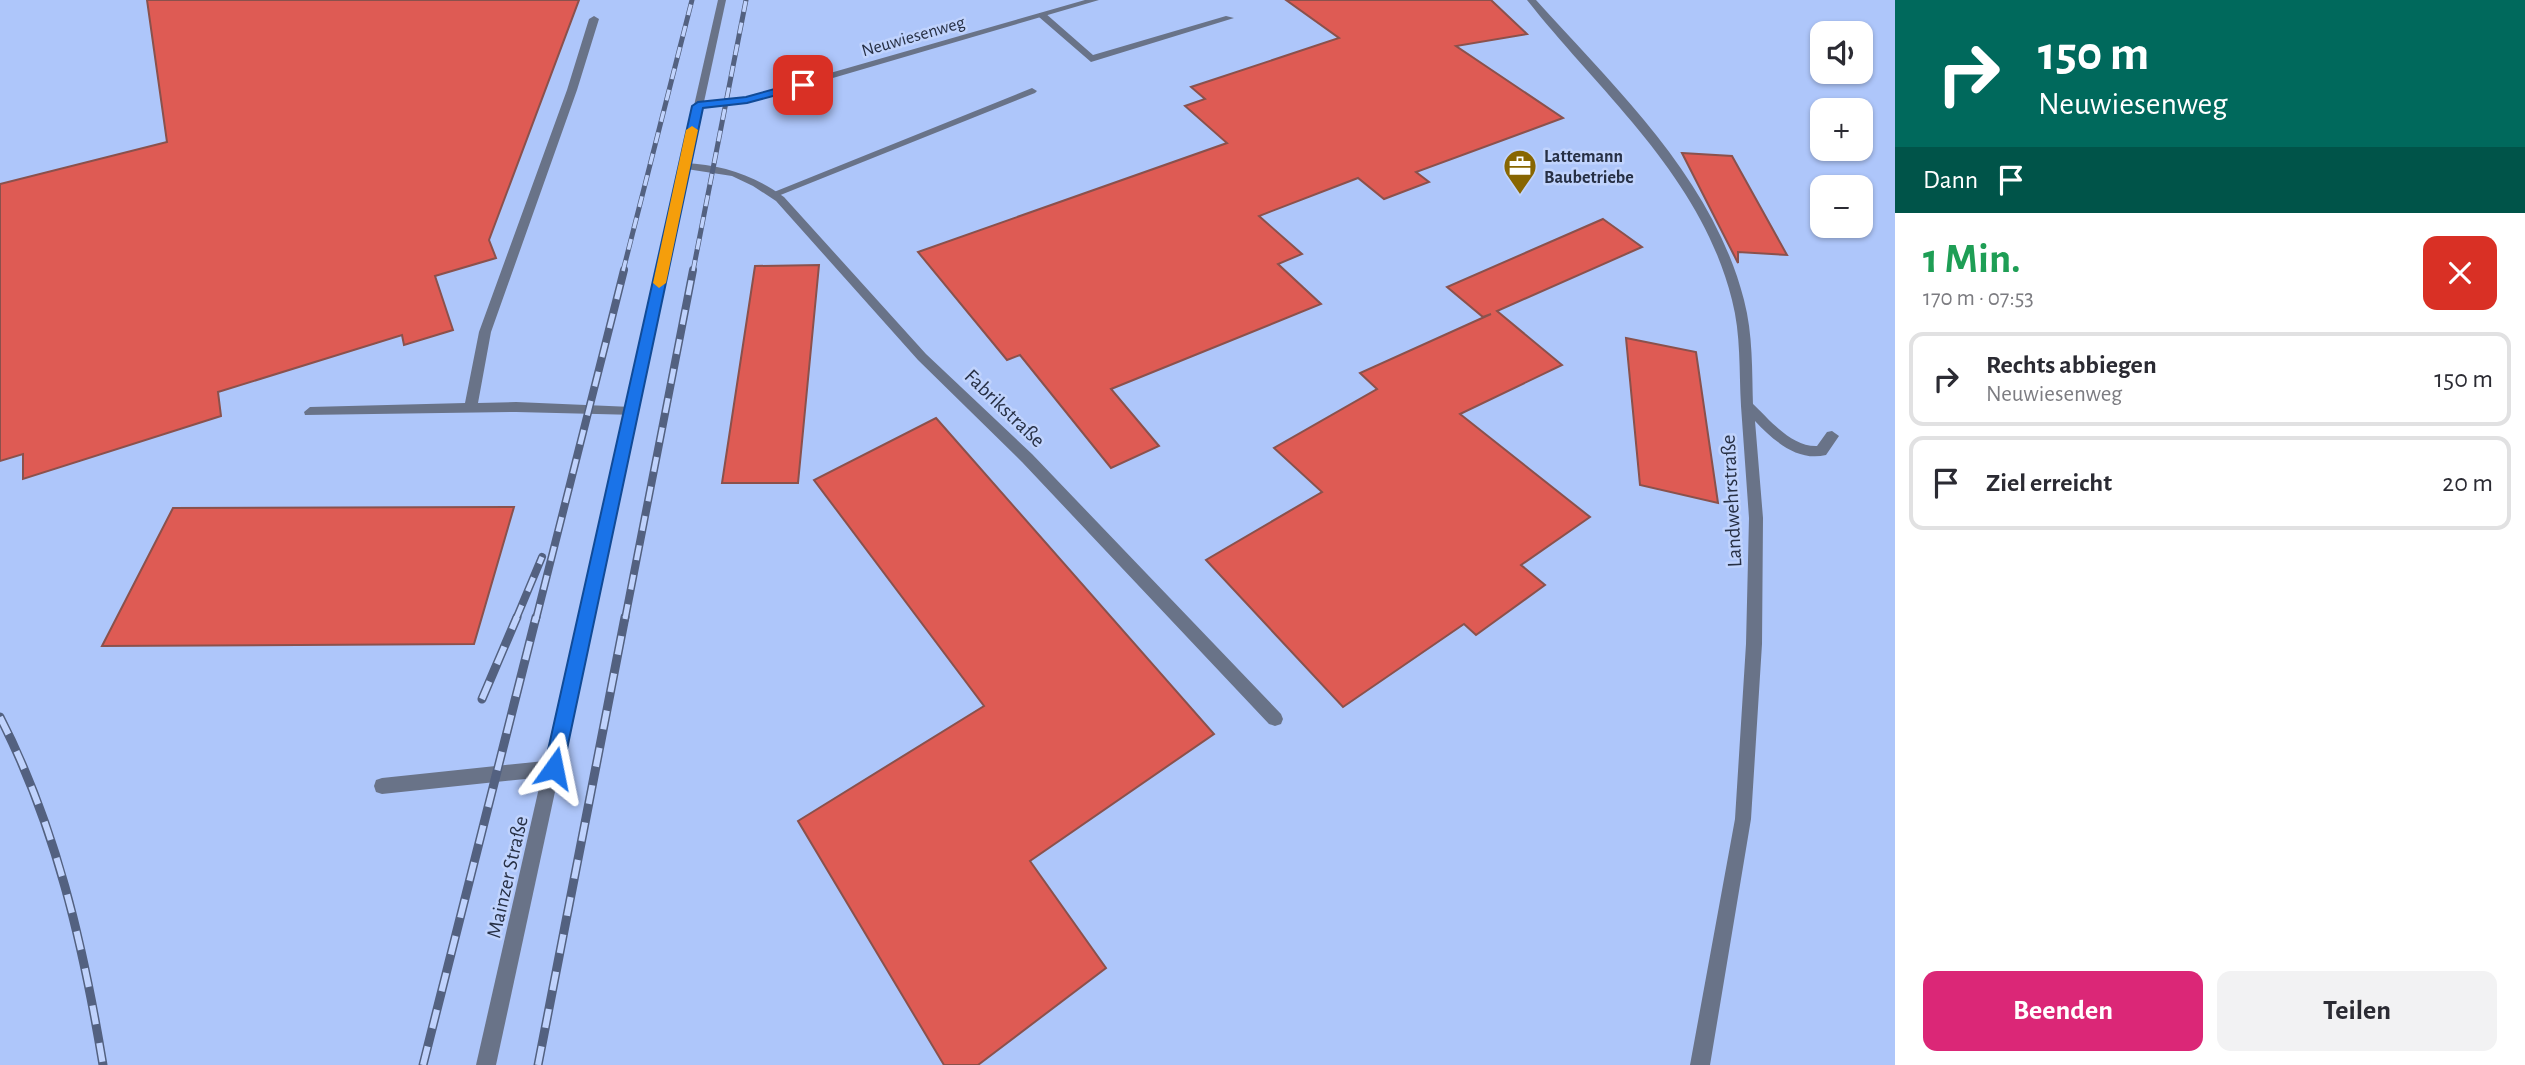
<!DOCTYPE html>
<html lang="de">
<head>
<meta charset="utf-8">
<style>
  :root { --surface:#fff; --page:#f2f2f3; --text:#2b2b33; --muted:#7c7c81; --line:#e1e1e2; --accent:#db2777 }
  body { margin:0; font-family:"Alegreya Sans",sans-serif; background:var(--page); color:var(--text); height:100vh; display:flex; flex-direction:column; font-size:26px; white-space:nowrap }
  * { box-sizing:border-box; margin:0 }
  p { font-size:23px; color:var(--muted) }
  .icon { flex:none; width:38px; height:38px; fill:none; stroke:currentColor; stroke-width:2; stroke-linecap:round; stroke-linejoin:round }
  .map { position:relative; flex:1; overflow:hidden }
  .drawer { display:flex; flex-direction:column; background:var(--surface); width:630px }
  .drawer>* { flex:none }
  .hud { background:#00695c; color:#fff; overflow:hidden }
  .buttons { position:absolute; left:1810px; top:21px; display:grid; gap:14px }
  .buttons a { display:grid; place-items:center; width:63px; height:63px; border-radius:14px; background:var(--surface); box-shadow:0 2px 5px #0004; font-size:35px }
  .pin { position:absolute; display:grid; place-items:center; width:60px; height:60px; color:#fff; margin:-30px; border-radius:14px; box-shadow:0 4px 10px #0006 }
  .me { position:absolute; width:77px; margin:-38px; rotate:12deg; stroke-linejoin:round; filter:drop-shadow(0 0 5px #0008) }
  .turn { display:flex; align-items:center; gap:24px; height:147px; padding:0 28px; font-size:32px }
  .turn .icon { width:91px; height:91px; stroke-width:2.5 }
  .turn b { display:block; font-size:49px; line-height:60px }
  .then { display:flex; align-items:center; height:66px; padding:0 28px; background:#0003; gap:14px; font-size:26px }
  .round { display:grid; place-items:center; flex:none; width:74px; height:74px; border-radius:14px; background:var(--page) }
  .overview { display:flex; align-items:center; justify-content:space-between; height:119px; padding:0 28px }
  h1 { font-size:42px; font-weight:700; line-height:52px; color:#1e9e55 }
  .action { display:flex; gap:14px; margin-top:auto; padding:14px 28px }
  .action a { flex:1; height:80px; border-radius:14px; background:var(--accent); color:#fff; font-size:28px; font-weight:700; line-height:80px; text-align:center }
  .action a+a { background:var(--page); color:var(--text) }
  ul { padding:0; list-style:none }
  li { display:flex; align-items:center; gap:21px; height:94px; margin:0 14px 10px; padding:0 14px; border:4px solid var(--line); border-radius:14px }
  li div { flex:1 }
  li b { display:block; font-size:26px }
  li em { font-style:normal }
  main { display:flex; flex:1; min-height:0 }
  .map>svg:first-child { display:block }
  .building { fill:#de5b54; stroke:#8a514c; stroke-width:2 }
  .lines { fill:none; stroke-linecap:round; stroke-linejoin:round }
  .service { fill:#697388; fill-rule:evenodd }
  .minor { fill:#697388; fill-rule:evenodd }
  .tertiary { fill:#697388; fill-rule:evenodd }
  .rail-far2-casing { stroke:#536180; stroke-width:5 }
  .rail-far1-casing { stroke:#536180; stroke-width:8 }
  .rail-casing { stroke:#536180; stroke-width:9 }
  .rail-far2 { stroke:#c0d3fd; stroke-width:3.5; stroke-dasharray:11; stroke-linecap:butt }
  .rail-far1 { stroke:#c0d3fd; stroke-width:5; stroke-dasharray:15; stroke-linecap:butt }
  .rail { stroke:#c0d3fd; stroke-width:6; stroke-dasharray:19; stroke-linecap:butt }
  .route { fill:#1a73e8; stroke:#114b97; stroke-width:2 }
  .slow { fill:#f59e0b }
  .labels { text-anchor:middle; stroke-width:5; stroke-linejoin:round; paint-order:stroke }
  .far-street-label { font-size:18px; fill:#273045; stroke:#c0d3fd }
  .far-poi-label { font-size:18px; font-weight:bold; fill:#273045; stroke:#c0d3fd; text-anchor:start }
  .street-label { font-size:21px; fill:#273045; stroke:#c0d3fd }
</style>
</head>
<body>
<main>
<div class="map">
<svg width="1895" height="1065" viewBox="0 0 1895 1065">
  <rect width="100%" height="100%" fill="#aec6fa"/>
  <path class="building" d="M 147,0 L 579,0 L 489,240 L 496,258 L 435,276 L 453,330 L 404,345 L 402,335 L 218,392 L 221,416 L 23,479 L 23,454 L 0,461 L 0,184 L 167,142 Z
    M 1286,0 L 1491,0 L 1527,34 L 1456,46 L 1563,118 L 1416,172 L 1429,182 L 1384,199 L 1358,178 L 1259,216 L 1302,254 L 1278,264 L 1321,304 L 1111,389 L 1159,446 L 1111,468 L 1020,355 L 1007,360 L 918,252 L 1227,143 L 1185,106 L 1205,99 L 1191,87 L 1339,38 Z
    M 1682,153 L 1732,156 L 1787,255 L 1738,252 L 1738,263 Z
    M 1603,219 L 1642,247 L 1497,311 L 1562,365 L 1460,414 L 1590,517 L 1521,565 L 1545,585 L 1476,635 L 1464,624 L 1343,707 L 1206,560 L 1322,492 L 1274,448 L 1377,389 L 1360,373 L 1491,314 L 1483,317 L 1447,287 Z
    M 819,265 L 798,483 L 722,483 L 755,266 Z
    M 1626,338 L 1696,352 L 1718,503 L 1640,485 Z
    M 936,418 L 1214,734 L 1030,861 L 1106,968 L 978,1065 L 944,1065 L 798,821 L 984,706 L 814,480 Z
    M 514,507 L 474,644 L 102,646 L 173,508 Z"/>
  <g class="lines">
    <path class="service" d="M 1039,13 L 1045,13 L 1093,55 L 1226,16 L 1234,18 L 1091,62 L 1039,17 Z
      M 594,16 L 599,19 L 577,90 L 491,332 L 478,403 L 516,402 L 632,407 L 638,412 L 637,415 L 516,412 L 305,415 L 304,412 L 310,407 L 465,403 L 479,332 L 567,90 L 589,19 Z
      M 1032,88 L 1037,91 L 1035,93 L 778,196 L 774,197 L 769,194 Z
      M 1747,401 L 1752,403 C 1769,419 1791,447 1817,446 L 1827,432 L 1832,431 L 1839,436 L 1826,455 C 1797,462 1773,440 1755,421 L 1763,518 L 1762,644 L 1751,819 L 1710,1065 L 1690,1065 L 1735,819 L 1746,644 L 1749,518 L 1741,406 Z
      M 554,760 L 560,763 L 562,768 L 560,773 L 554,776 L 382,794 L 376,792 L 374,786 L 376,780 L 382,778 Z"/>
    <path class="minor" d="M 1085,0 L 1099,0 L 751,102 L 698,109 L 693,106 L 698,103 L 746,97 Z
      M 1527,0 L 1536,0 C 1617,90 1713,179 1744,300 C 1753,334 1752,371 1753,406 L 1752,409 L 1747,411 L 1741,406 C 1739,371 1741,334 1732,300 C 1701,176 1603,96 1527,0 Z
      M 684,163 C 722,165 752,174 784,197 L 926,354 L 1032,454 L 1281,714 L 1283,719 L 1281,724 L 1275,726 L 1269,724 L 1022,462 L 918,360 L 776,201 L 753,186 L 732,176 L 680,168 L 679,166 Z"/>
    <path class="tertiary" d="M 718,0 L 726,0 L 496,1065 L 476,1065 Z"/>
    <defs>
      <path id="rail-far2" d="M 623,271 L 692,0
        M 693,271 L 746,0"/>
      <path id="rail-far1" d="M 516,619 L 542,557
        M 536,619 L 624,270
        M 625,619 L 693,270"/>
      <path id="rail" d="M 482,699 L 517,617
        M 0,717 C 56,827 83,944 103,1065
        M 423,1065 L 536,617
        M 538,1065 L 625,617"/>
    </defs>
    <use href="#rail-far2" class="rail-far2-casing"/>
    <use href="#rail-far1" class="rail-far1-casing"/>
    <use href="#rail" class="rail-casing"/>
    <use href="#rail-far2" class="rail-far2"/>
    <use href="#rail-far1" class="rail-far1"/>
    <use href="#rail" class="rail"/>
  </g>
  <path class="route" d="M 803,81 L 808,85 L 806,87 L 747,103 L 703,108 L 563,768 L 560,774 L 554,776 L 547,774 L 544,768 L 692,106 L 698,102 L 746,97 Z"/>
  <path class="slow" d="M 692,126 L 698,130 L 666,283 L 659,288 L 653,283 L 686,130 Z"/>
  <defs>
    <symbol id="office-pin" viewBox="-11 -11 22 30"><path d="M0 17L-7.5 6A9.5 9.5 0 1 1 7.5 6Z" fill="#886601" stroke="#c0d3fd"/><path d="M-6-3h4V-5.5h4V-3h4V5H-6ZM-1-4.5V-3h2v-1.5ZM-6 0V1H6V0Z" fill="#fff"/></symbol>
  </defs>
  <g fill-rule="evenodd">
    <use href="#office-pin" x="1501" y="147" width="38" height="52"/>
  </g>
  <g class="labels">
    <g class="far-street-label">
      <text transform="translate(913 36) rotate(-16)" y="6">Neuwiesenweg</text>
    </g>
    <g class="far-poi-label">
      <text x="1544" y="162">Lattemann<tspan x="1544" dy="21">Baubetriebe</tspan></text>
    </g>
    <g class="street-label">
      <text transform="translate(1005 408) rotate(44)" y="7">Fabrikstraße</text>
      <text transform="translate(1731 501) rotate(-93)" y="7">Landwehrstraße</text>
      <text transform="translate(507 877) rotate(-77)" y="7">Mainzer Straße</text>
    </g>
  </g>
</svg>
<div class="buttons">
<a><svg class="icon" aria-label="sound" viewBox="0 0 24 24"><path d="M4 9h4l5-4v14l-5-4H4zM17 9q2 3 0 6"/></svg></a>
<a>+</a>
<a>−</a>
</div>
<div class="pin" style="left:803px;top:85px;background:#d93025"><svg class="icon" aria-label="arrive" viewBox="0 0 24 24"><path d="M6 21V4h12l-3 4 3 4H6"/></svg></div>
<svg class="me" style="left:554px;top:768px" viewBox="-20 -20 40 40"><path d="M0-17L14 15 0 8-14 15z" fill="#1a73e8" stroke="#fff" stroke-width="4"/></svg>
</div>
<section class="drawer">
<div class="hud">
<div class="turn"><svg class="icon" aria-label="right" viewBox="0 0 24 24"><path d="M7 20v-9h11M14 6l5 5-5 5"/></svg><div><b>150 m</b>Neuwiesenweg</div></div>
<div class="then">Dann<svg class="icon" aria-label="arrive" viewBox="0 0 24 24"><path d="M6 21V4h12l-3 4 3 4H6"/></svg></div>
</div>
<div class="overview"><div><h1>1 Min.</h1><p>170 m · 07:53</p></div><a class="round" style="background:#d93025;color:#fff"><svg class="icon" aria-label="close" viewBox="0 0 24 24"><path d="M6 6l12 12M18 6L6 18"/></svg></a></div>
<ul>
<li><svg class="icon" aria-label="right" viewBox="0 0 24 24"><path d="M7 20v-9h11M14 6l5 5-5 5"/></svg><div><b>Rechts abbiegen</b><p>Neuwiesenweg</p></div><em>150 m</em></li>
<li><svg class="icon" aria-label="arrive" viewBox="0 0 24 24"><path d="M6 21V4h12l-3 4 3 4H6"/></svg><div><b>Ziel erreicht</b></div><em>20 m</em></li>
</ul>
<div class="action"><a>Beenden</a><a>Teilen</a></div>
</section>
</main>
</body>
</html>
